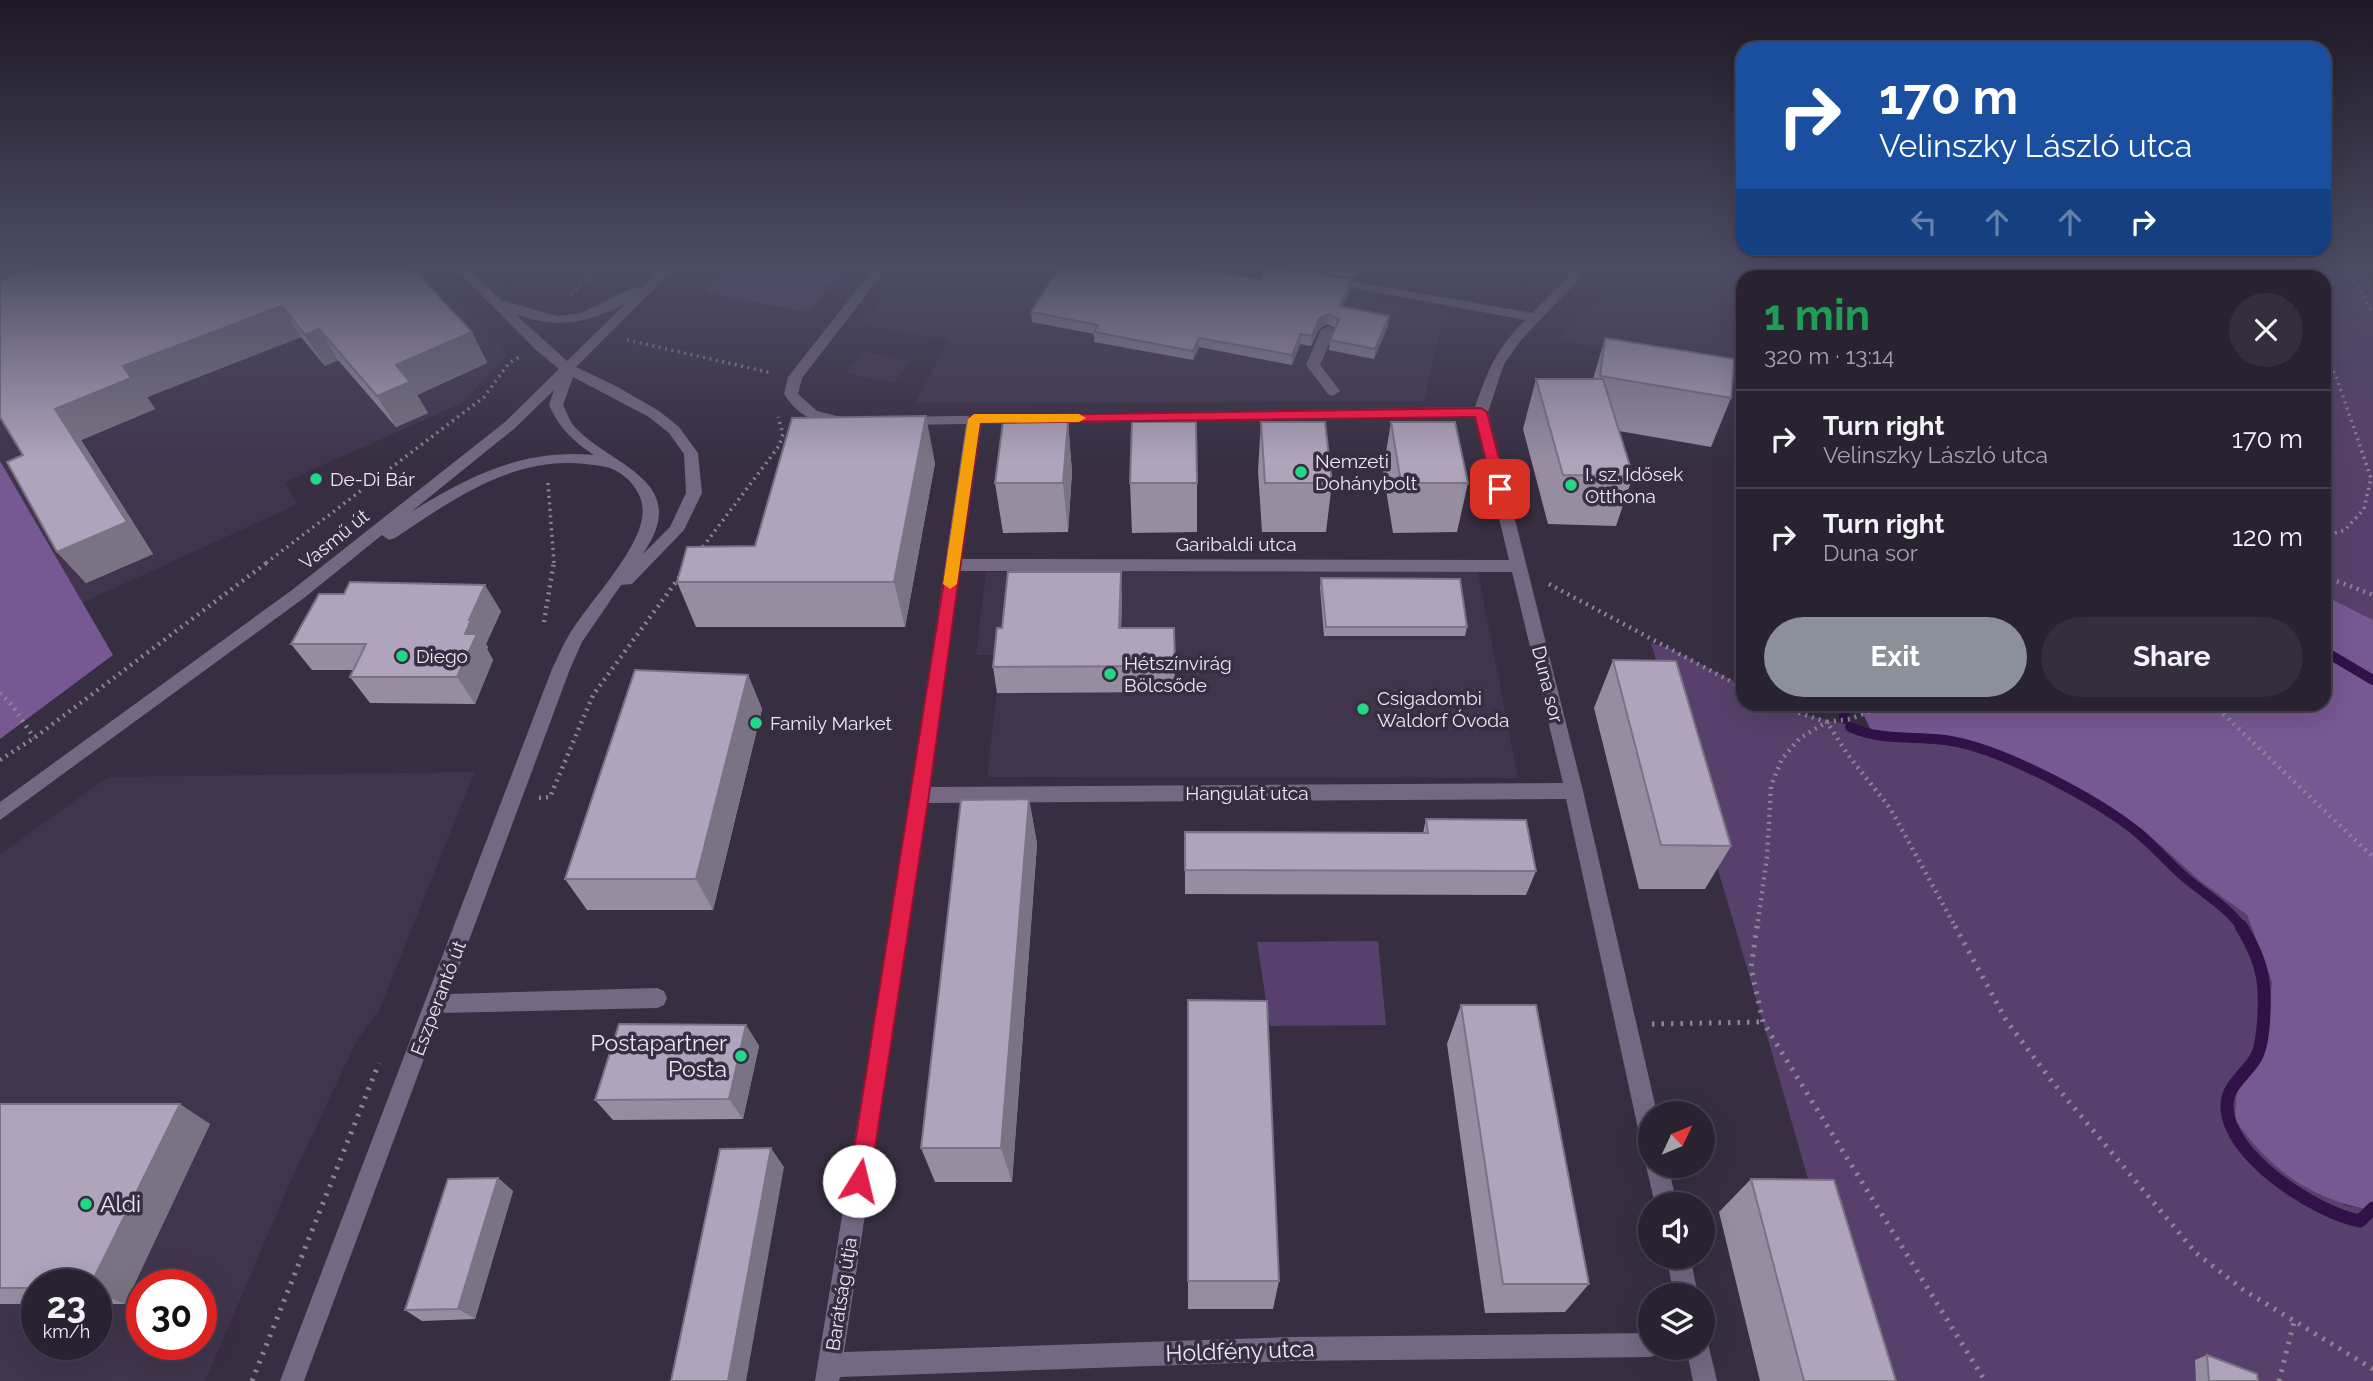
<!DOCTYPE html>
<html lang="en">
<head>
<meta charset="utf-8">
<style>
  :root { --surface:#292231; --page:#352f3d; --text:#f1f3f6; --muted:#a5a4ab; --line:#453f4d; --accent:#8c9099 }
  body { margin:0; font-family:Raleway,sans-serif; background:var(--page); color:var(--text); height:100vh; display:flex; flex-direction:column; font-size:26px; white-space:nowrap }
  * { box-sizing:border-box; margin:0 }
  p { font-size:23px; color:var(--muted) }
  .icon { flex:none; width:38px; height:38px; fill:none; stroke:currentColor; stroke-width:2; stroke-linecap:round; stroke-linejoin:round }
  .map { position:relative; flex:1; overflow:hidden }
  .side { position:absolute; left:1736px; top:270px; width:595px; height:441px; display:flex; flex-direction:column; background:var(--surface); border-radius:21px; box-shadow:0 7px 28px #0002,0 0 0 2px var(--line) }
  .side>* { flex:none }
  .guide { position:absolute; left:1736px; top:42px; width:595px; height:214px; border-radius:21px; box-shadow:0 7px 28px #0002,0 0 0 2px var(--line); background:#1a4fa0; color:#fff; overflow:hidden }
  .needle { width:46px; rotate:46deg }
  .buttons { position:absolute; left:1638px; top:1101px; display:grid; gap:14px }
  .buttons a { display:grid; place-items:center; width:77px; height:77px; border-radius:50%; background:var(--surface); box-shadow:0 7px 28px #0002,0 0 0 2px var(--line); font-size:35px }
  .speed { position:absolute; left:21px; top:1269px; display:flex; gap:14px; font-size:35px; font-weight:700; text-align:center }
  .speed>* { display:grid; place-content:center; width:91px; height:91px; border-radius:50%; background:var(--surface); box-shadow:0 7px 28px #0002,0 0 0 2px var(--line); line-height:1 }
  .speed small { font-size:18px; font-weight:400 }
  .speed .limit { border:10px solid #d22; background:#fff; color:#111 }
  .pin { position:absolute; display:grid; place-items:center; width:60px; height:60px; color:#fff; margin:-30px; border-radius:14px; box-shadow:0 4px 10px #0006 }
  .me { position:absolute; width:77px; margin:-38px; rotate:9deg; stroke-linejoin:round; filter:drop-shadow(0 0 5px #0008) }
  .turn { display:flex; align-items:center; gap:24px; height:147px; padding:0 28px; font-size:32px }
  .turn .icon { width:91px; height:91px; stroke-width:2.5 }
  .turn b { display:block; font-size:49px; line-height:60px }
  .lanes { display:flex; align-items:center; height:66px; padding:0 28px; background:#0003; justify-content:center; gap:35px; direction:ltr }
  .lanes .off { opacity:.35 }
  .round { display:grid; place-items:center; flex:none; width:74px; height:74px; border-radius:37px; background:var(--page) }
  .headline { display:flex; align-items:center; justify-content:space-between; height:119px; padding:0 28px }
  h1 { font-size:42px; font-weight:700; line-height:52px; color:#1e9e55 }
  .cta { display:flex; gap:14px; margin-top:auto; padding:14px 28px }
  .cta a { flex:1; height:80px; border-radius:42px; background:var(--accent); color:#fff; font-size:28px; font-weight:700; line-height:80px; text-align:center }
  .cta a+a { background:var(--page); color:var(--text) }
  ul { padding:0; list-style:none }
  li { display:flex; align-items:center; gap:21px; height:98px; padding:0 28px; border-top:2px solid var(--line) }
  li div { flex:1 }
  li b { display:block; font-size:26px }
  li em { font-style:normal }
  .map>svg:first-child { display:block }
  .built { fill:#41354e; fill-rule:evenodd }
  .green { fill:#57416c }
  .forest { fill:#765893 }
  .lines { fill:none; stroke-linecap:round; stroke-linejoin:round }
  .stream-far2 { stroke:#301247; stroke-width:9 }
  .stream-far1 { stroke:#301247; stroke-width:10 }
  .stream { stroke:#301247; stroke-width:13 }
  .path-far2 { stroke:#8d8595; stroke-width:3.5; stroke-dasharray:2 4.5; stroke-linecap:butt }
  .path-far1 { stroke:#8d8595; stroke-width:4.5; stroke-dasharray:2 5; stroke-linecap:butt }
  .path { stroke:#8d8595; stroke-width:5; stroke-dasharray:2.5 7; stroke-linecap:butt }
  .minor { fill:#756882; fill-rule:evenodd }
  .wall { fill:#968da1 }
  .shaded-wall { fill:#7a7383 }
  .building { fill:#afa4bb; stroke:#7a7383; stroke-width:2 }
  .route { fill:#e11d48; stroke:#92132f; stroke-width:2 }
  .slow { fill:#f59e0b }
  .poi-dot { fill:#22d887; stroke:#372e41; stroke-width:2.5 }
  .labels { text-anchor:middle; stroke-width:7; stroke-linejoin:round; paint-order:stroke }
  .poi-label { font-size:19px; fill:#ede7f3; stroke:#372e41; text-anchor:start }
  .street-label { font-size:19px; fill:#ede7f3; stroke:#372e41 }
  .near-poi-label { font-size:23px; fill:#ede7f3; stroke:#372e41; text-anchor:end }
  .near-street-label { font-size:23px; fill:#ede7f3; stroke:#372e41 }
</style>
</head>
<body>
<div class="map">
<svg width="2373" height="1381" viewBox="0 0 2373 1381">
  <rect width="100%" height="100%" fill="#372e41"/>
  <path class="built" d="M 0,268 L 31,268 L 34,272 L 46,268 L 427,268 L 508,354 L 462,403 L 285,482 L 298,504 L 82,603 L 0,461 Z
    M 906,268 L 1195,268 L 1444,314 L 1424,401 L 915,403 L 949,340 L 862,325 Z
    M 1633,268 L 2111,268 L 2136,276 L 1743,276 L 1743,373 L 1556,340 Z
    M 862,351 L 910,361 L 894,383 L 845,373 Z
    M 986,572 L 1478,572 L 1518,778 L 987,777 L 1001,655 L 976,655 Z
    M 475,772 L 379,1011 L 357,1040 L 292,1178 L 205,1381 L 0,1381 L 0,854 L 108,777 ZM 37,1284 L 96,1284 L 96,1344 L 37,1344 ZM 142,1284 L 201,1284 L 201,1344 L 142,1344 Z"/>
  <path class="green" d="M 726,268 L 844,268 L 808,312 L 704,292 Z
    M 2111,268 L 2361,268 L 2373,290 L 2373,620 L 2324,595 L 2324,276 L 2136,276 Z
    M 1651,643 L 1669,648 L 1743,686 L 1743,704 L 1777,704 L 1792,712 L 1871,730 L 1964,739 L 2036,768 L 2141,828 L 2200,881 L 2247,915 L 2272,982 L 2262,1058 L 2238,1086 L 2344,1205 L 2373,1211 L 2373,1381 L 1866,1381 L 1763,1022 Z
    M 1378,941 L 1386,1025 L 1270,1026 L 1257,942 Z"/>
  <path class="forest" d="M 0,461 L 113,655 L 0,739 Z
    M 2324,595 L 2373,620 L 2373,1211 C 2309,1198 2273,1172 2235,1120 L 2237,1086 L 2262,1058 L 2272,982 L 2247,915 L 2200,881 L 2141,828 L 2036,768 L 1964,739 L 1871,730 L 1858,704 L 2324,704 Z"/>
  <g class="lines">
    <path class="stream-far2" d="M 1946,268 L 1961,276"/>
    <path class="stream-far1" d="M 2324,651 L 2373,680
      M 1844,718 L 1845,704
      M 1850,727 C 1887,744 1927,733 1965,744 C 2013,756 2093,798 2132,828 C 2152,843 2168,863 2187,879 C 2206,895 2228,907 2242,928"/>
    <path class="stream" d="M 2241,926 C 2250,941 2259,958 2262,975 C 2266,993 2265,1044 2255,1059 C 2246,1074 2228,1085 2227,1104 C 2225,1155 2316,1213 2360,1221 L 2373,1208"/>
    <path class="path-far2" d="M 2208,268 L 2212,276
      M 2280,268 L 2284,276
      M 2348,268 L 2373,313
      M 571,295 L 596,268
      M 627,340 L 772,373
      M 2324,354 L 2336,376 L 2371,478 L 2364,509 L 2345,530 L 2324,536
      M 548,483 L 554,563
      M 699,552 L 779,446 L 783,434 L 778,417
      M 266,563 L 484,397 L 509,363 L 521,356"/>
    <path class="path-far1" d="M 2324,576 L 2373,595
      M 1549,584 L 1743,688
      M 544,622 L 554,561
      M 0,693 L 12,705 L 34,738
      M 1772,704 L 1827,722 L 1848,755 L 1890,808 L 1956,928
      M 2213,704 L 2373,857
      M 0,760 L 34,738 L 269,561
      M 539,798 L 550,797 L 593,695 L 681,575
      M 1757,928 L 1767,857 L 1771,786 L 1782,759 L 1800,738 L 1827,722 L 1850,719 L 1889,704"/>
    <path class="path" d="M 1757,926 L 1751,968 L 1763,1022 L 1985,1381
      M 1955,926 L 2006,1020 L 2050,1079 L 2196,1253 L 2245,1291 L 2373,1369
      M 1652,1024 L 1763,1022
      M 252,1381 L 379,1063
      M 2279,1381 L 2294,1322"/>
    <path class="minor" d="M 455,268 L 468,268 L 501,300 L 557,316 L 582,313 L 632,288 L 641,288 L 662,268 L 675,268 L 576,367 L 616,386 L 659,411 L 679,427 L 698,453 L 702,493 L 684,530 L 632,584 L 621,585 L 582,642 L 570,669 L 449,994 L 657,988 L 664,991 L 667,998 L 664,1005 L 657,1008 L 441,1013 L 304,1381 L 280,1381 L 552,669 C 558,658 562,646 569,635 C 588,603 637,553 642,518 C 645,501 637,487 624,476 C 612,466 601,466 585,464 C 512,456 452,500 395,538 L 389,540 L 382,535 L 304,598 L 0,820 L 0,802 L 292,590 L 505,422 L 559,369 L 535,349 ZM 626,303 L 567,361 L 515,314 C 555,329 588,324 626,303 ZM 573,377 L 649,417 L 669,433 L 684,454 L 686,493 L 670,527 L 643,554 C 694,479 610,467 573,425 C 569,419 566,411 563,405 ZM 554,390 L 549,405 C 560,429 573,441 594,455 C 525,448 468,476 411,512 L 515,428 Z
      M 874,268 L 887,268 L 802,378 L 798,394 L 817,411 L 845,418 L 847,421 L 840,426 C 814,422 799,417 784,394 L 788,377 Z
      M 1577,268 L 1590,268 L 1521,340 L 1504,364 L 1488,412 L 1583,791 L 1657,1113 L 1650,1113 L 1650,1144 L 1642,1141 L 1639,1133 L 1566,799 L 928,803 L 844,1352 L 1292,1337 L 1650,1333 L 1650,1348 L 1661,1348 L 1659,1354 L 1650,1357 L 1292,1361 L 840,1377 L 839,1381 L 815,1381 L 911,795 L 966,424 L 903,425 L 898,423 L 896,420 L 898,417 L 1475,407 C 1488,370 1496,349 1525,320 L 1327,283 L 1322,282 L 1322,276 L 1532,313 ZM 1475,417 L 1509,560 L 962,559 L 981,424 ZM 960,571 L 1512,572 L 1563,783 L 930,787 Z
      M 1328,326 L 1335,330 L 1320,365 L 1340,391 L 1333,396 L 1328,394 L 1306,365 L 1321,330 Z
      M 1650,1158 L 1650,1166 L 1668,1166 L 1677,1204 L 1655,1204 L 1646,1166 Z
      M 1666,1256 L 1690,1256 L 1698,1295 L 1674,1295 Z
      M 1703,1338 L 1707,1339 L 1717,1381 L 1693,1381 L 1686,1348 L 1703,1348 Z"/>
  </g>
  <path class="wall" d="M 37,268 L 472,332 L 487,363 L 417,395 L 428,413 L 396,427 L 338,360 L 325,366 L 301,337 L 147,397 L 155,409 L 81,440 L 153,554 L 86,583 L 57,552 L 23,455 Z
    M 1301,268 L 1357,268 L 1354,278 Z
    M 1427,268 L 1452,268 L 1451,272 Z
    M 1260,280 L 1349,290 L 1343,306 L 1388,326 L 1374,359 L 1329,350 L 1330,340 L 1335,328 L 1327,324 L 1319,329 L 1311,346 L 1300,344 L 1292,365 L 1199,347 L 1193,360 L 1094,342 L 1094,334 L 1032,322 L 1031,312 Z
    M 1605,338 L 1731,398 L 1711,447 L 1619,431 L 1633,476 L 1616,526 L 1548,524 L 1523,429 L 1536,379 L 1593,379 Z
    M 1068,422 L 1072,472 L 1068,532 L 1003,533 L 995,483 Z
    M 1261,422 L 1332,483 L 1326,532 L 1262,532 L 1258,471 Z
    M 1391,422 L 1468,483 L 1457,532 L 1393,533 L 1383,471 Z
    M 935,463 L 905,627 L 696,627 L 677,582 Z
    M 1130,483 L 1197,483 L 1197,532 L 1132,533 Z
    M 1321,578 L 1467,627 L 1465,636 L 1324,636 L 1320,587 Z
    M 1122,599 L 1121,628 L 1174,628 L 1175,692 L 997,693 L 993,667 L 1002,628 Z
    M 501,611 L 486,644 L 488,647 L 487,649 L 493,660 L 475,704 L 370,703 L 350,677 L 353,670 L 312,670 L 291,644 Z
    M 1613,660 L 1731,846 L 1705,889 L 1639,889 L 1594,708 Z
    M 748,675 L 762,709 L 713,910 L 587,910 L 565,879 Z
    M 1029,799 L 1037,844 L 1012,1182 L 935,1182 L 921,1148 Z
    M 1426,819 L 1536,871 L 1526,895 L 1185,894 L 1185,832 L 1423,833 Z
    M 1188,1000 L 1279,1281 L 1273,1309 L 1188,1309 Z
    M 1461,1005 L 1589,1284 L 1565,1312 L 1485,1313 L 1447,1044 Z
    M 746,1025 L 759,1046 L 743,1119 L 613,1120 L 595,1100 Z
    M 0,1104 L 210,1124 L 125,1304 L 96,1304 L 96,1284 L 37,1284 L 37,1304 L 0,1304 Z
    M 498,1178 L 513,1191 L 475,1319 L 422,1321 L 405,1310 Z
    M 1751,1179 L 1896,1381 L 1760,1381 L 1719,1212 Z
    M 2207,1355 L 2258,1381 L 2196,1381 L 2195,1360 Z"/>
  <path class="shaded-wall" d="M 1350,280 L 1349,290 L 1339,316 L 1340,306 Z
    M 282,306 L 301,337 L 147,397 L 155,409 L 81,440 L 153,554 L 86,583 L 57,552 L 55,409 L 123,366 Z
    M 1328,314 L 1327,324 L 1319,329 L 1311,346 L 1312,336 L 1319,319 Z
    M 1389,316 L 1388,326 L 1374,359 L 1375,349 Z
    M 319,329 L 338,360 L 325,366 L 305,335 Z
    M 472,332 L 487,363 L 417,395 L 428,413 L 396,427 L 377,396 L 396,365 Z
    M 1301,334 L 1300,344 L 1292,365 L 1292,355 Z
    M 1199,338 L 1199,347 L 1193,360 L 1193,351 Z
    M 926,416 L 935,463 L 905,627 L 894,582 Z
    M 1068,422 L 1072,472 L 1068,532 L 1063,483 Z
    M 1121,572 L 1122,599 L 1120,655 L 1119,628 Z
    M 485,585 L 501,611 L 486,644 L 488,647 L 487,649 L 493,660 L 475,704 L 457,677 L 469,620 Z
    M 748,675 L 762,709 L 713,910 L 696,879 Z
    M 1029,799 L 1037,844 L 1012,1182 L 1001,1148 Z
    M 746,1025 L 759,1046 L 743,1119 L 729,1099 Z
    M 180,1104 L 210,1124 L 125,1304 L 96,1292 L 96,1284 L 91,1284 Z
    M 771,1148 L 784,1167 L 746,1381 L 728,1381 Z
    M 498,1178 L 513,1191 L 475,1319 L 458,1309 Z"/>
  <path class="building" d="M 37,268 L 412,268 L 472,332 L 396,365 L 410,382 L 377,396 L 319,329 L 305,335 L 282,306 L 123,366 L 131,378 L 55,409 L 127,522 L 57,552 L 7,462 L 23,455 L 0,417 L 0,281 Z
    M 1059,268 L 1188,268 L 1260,280 L 1265,268 L 1284,268 L 1350,280 L 1340,306 L 1389,316 L 1375,349 L 1330,340 L 1339,319 L 1328,314 L 1319,319 L 1312,336 L 1301,334 L 1292,355 L 1199,338 L 1193,351 L 1094,332 L 1098,325 L 1031,312 Z
    M 1605,338 L 1734,359 L 1731,398 L 1600,376 Z
    M 1536,379 L 1603,379 L 1633,476 L 1563,475 Z
    M 926,416 L 894,582 L 677,582 L 687,547 L 755,546 L 792,418 Z
    M 1003,422 L 1068,422 L 1063,483 L 995,483 Z
    M 1132,422 L 1196,422 L 1197,483 L 1130,483 Z
    M 1261,422 L 1325,422 L 1332,483 L 1265,483 Z
    M 1391,422 L 1455,422 L 1468,483 L 1401,483 Z
    M 1008,572 L 1121,572 L 1119,628 L 1174,628 L 1175,666 L 993,667 L 997,628 L 1002,628 Z
    M 1321,578 L 1460,579 L 1467,627 L 1326,627 Z
    M 350,582 L 485,585 L 469,620 L 471,620 L 465,634 L 477,634 L 457,677 L 350,677 L 366,644 L 291,644 L 319,594 L 344,594 Z
    M 1613,660 L 1676,661 L 1731,846 L 1661,845 Z
    M 635,670 L 748,675 L 696,879 L 565,879 Z
    M 1029,799 L 1001,1148 L 921,1148 L 961,800 Z
    M 1426,819 L 1526,820 L 1536,871 L 1185,870 L 1185,832 L 1428,833 Z
    M 1188,1000 L 1267,1001 L 1279,1281 L 1188,1281 Z
    M 1461,1005 L 1536,1005 L 1589,1284 L 1503,1284 Z
    M 619,1024 L 746,1025 L 729,1099 L 595,1100 Z
    M 0,1104 L 180,1104 L 91,1284 L 37,1284 L 37,1288 L 0,1288 Z
    M 771,1148 L 728,1381 L 671,1381 L 720,1149 Z
    M 498,1178 L 458,1309 L 405,1310 L 448,1179 Z
    M 1751,1179 L 1834,1180 L 1896,1381 L 1804,1381 Z
    M 2207,1355 L 2257,1374 L 2258,1381 L 2209,1381 Z"/>
  <linearGradient id="sky" x2="0" y2="1"><stop stop-color="#1e1924"/><stop offset="0.58" stop-color="#4d4c65"/><stop offset="1" stop-color="#4d4c65" stop-opacity="0"/></linearGradient>
  <rect width="2373" height="461" fill="url(#sky)"/>
  <path class="route" d="M 1481,408 L 1487,412 L 1507,489 L 1500,494 L 1493,489 L 1475,417 L 980,423 L 929,795 L 870,1181 L 867,1189 L 859,1192 L 852,1189 L 849,1181 L 970,416 Z"/>
  <path class="slow" d="M 974,414 L 1079,414 L 1086,418 L 1079,422 L 980,423 L 957,584 L 950,589 L 943,584 L 968,419 Z"/>
  <g class="poi-dot">
    <circle cx="1301" cy="472" r="7"/>
    <circle cx="316" cy="479" r="7"/>
    <circle cx="1571" cy="485" r="7"/>
    <circle cx="402" cy="656" r="7"/>
    <circle cx="1110" cy="674" r="7"/>
    <circle cx="1363" cy="709" r="7"/>
    <circle cx="756" cy="723" r="7"/>
    <circle cx="741" cy="1056" r="7"/>
    <circle cx="86" cy="1204" r="7"/>
  </g>
  <g class="labels">
    <g class="poi-label">
      <text x="1315" y="468">Nemzeti<tspan x="1315" dy="22">Dohánybolt</tspan></text>
      <text x="1585" y="481">I. sz. Idősek<tspan x="1585" dy="22">Otthona</tspan></text>
      <text x="330" y="486">De-Di Bár</text>
      <text x="416" y="663">Diego</text>
      <text x="1124" y="670">Hétszínvirág<tspan x="1124" dy="22">Bölcsőde</tspan></text>
      <text x="1377" y="705">Csigadombi<tspan x="1377" dy="22">Waldorf Óvoda</tspan></text>
      <text x="770" y="730">Family Market</text>
    </g>
    <g class="street-label">
      <text transform="translate(334 539) rotate(-39)" y="7">Vasmű út</text>
      <text x="1236" y="551">Garibaldi utca</text>
      <text transform="translate(1548 684) rotate(76)" y="7">Duna sor</text>
      <text x="1247" y="800">Hangulat utca</text>
      <text transform="translate(438 998) rotate(-69)" y="7">Eszperantó út</text>
      <text transform="translate(841 1294) rotate(-81)" y="7">Barátság útja</text>
    </g>
    <g class="near-poi-label">
      <text x="727" y="1051">Postapartner<tspan x="727" dy="26">Posta</tspan></text>
      <text x="100" y="1212" text-anchor="start">Aldi</text>
    </g>
    <g class="near-street-label">
      <text transform="translate(1240 1351) rotate(-2)" y="8">Holdfény utca</text>
    </g>
  </g>
</svg>
<div class="buttons">
<a><svg class="needle" viewBox="-14 -14 28 28"><path d="M0-13l5 13h-10z" fill="#e53935"/><path d="M0 13l5-13h-10z" fill="#a5a4ab"/></svg></a>
<a><svg class="icon" aria-label="sound" viewBox="0 0 24 24"><path d="M4 9h4l5-4v14l-5-4H4zM17 9q2 3 0 6"/></svg></a>
<a><svg class="icon" aria-label="layers" viewBox="0 0 24 24"><path d="M12 4l9 5-9 5-9-5zM3 14l9 5 9-5"/></svg></a>
</div>
<div class="speed"><div>23<small>km/h</small></div><div class="limit">30</div></div>
<div class="pin" style="left:1500px;top:489px;background:#d93025"><svg class="icon" aria-label="arrive" viewBox="0 0 24 24"><path d="M6 21V4h12l-3 4 3 4H6"/></svg></div>
<svg class="me" style="left:859px;top:1181px" viewBox="-20 -20 40 40"><circle r="19" fill="#fff"/><path d="M0-13L10 11 0 6-10 11z" fill="#e11d48"/></svg>
<div class="guide">
<div class="turn"><svg class="icon" aria-label="right" viewBox="0 0 24 24"><path d="M7 20v-9h11M14 6l5 5-5 5"/></svg><div><b>170 m</b>Velinszky László utca</div></div>
<div class="lanes"><svg class="icon off" aria-label="left" viewBox="0 0 24 24"><path d="M17 20v-9H6M10 6l-5 5 5 5"/></svg><svg class="icon off" aria-label="ahead" viewBox="0 0 24 24"><path d="M12 20V5M6 11l6-6 6 6"/></svg><svg class="icon off" aria-label="ahead" viewBox="0 0 24 24"><path d="M12 20V5M6 11l6-6 6 6"/></svg><svg class="icon" aria-label="right" viewBox="0 0 24 24"><path d="M7 20v-9h11M14 6l5 5-5 5"/></svg></div>
</div>
<section class="side">
<div class="headline"><div><h1>1 min</h1><p>320 m · 13:14</p></div><a class="round"><svg class="icon" aria-label="close" viewBox="0 0 24 24"><path d="M6 6l12 12M18 6L6 18"/></svg></a></div>
<ul>
<li><svg class="icon" aria-label="right" viewBox="0 0 24 24"><path d="M7 20v-9h11M14 6l5 5-5 5"/></svg><div><b>Turn right</b><p>Velinszky László utca</p></div><em>170 m</em></li>
<li><svg class="icon" aria-label="right" viewBox="0 0 24 24"><path d="M7 20v-9h11M14 6l5 5-5 5"/></svg><div><b>Turn right</b><p>Duna sor</p></div><em>120 m</em></li>
</ul>
<div class="cta"><a>Exit</a><a>Share</a></div>
</section>
</div>
</body>
</html>
